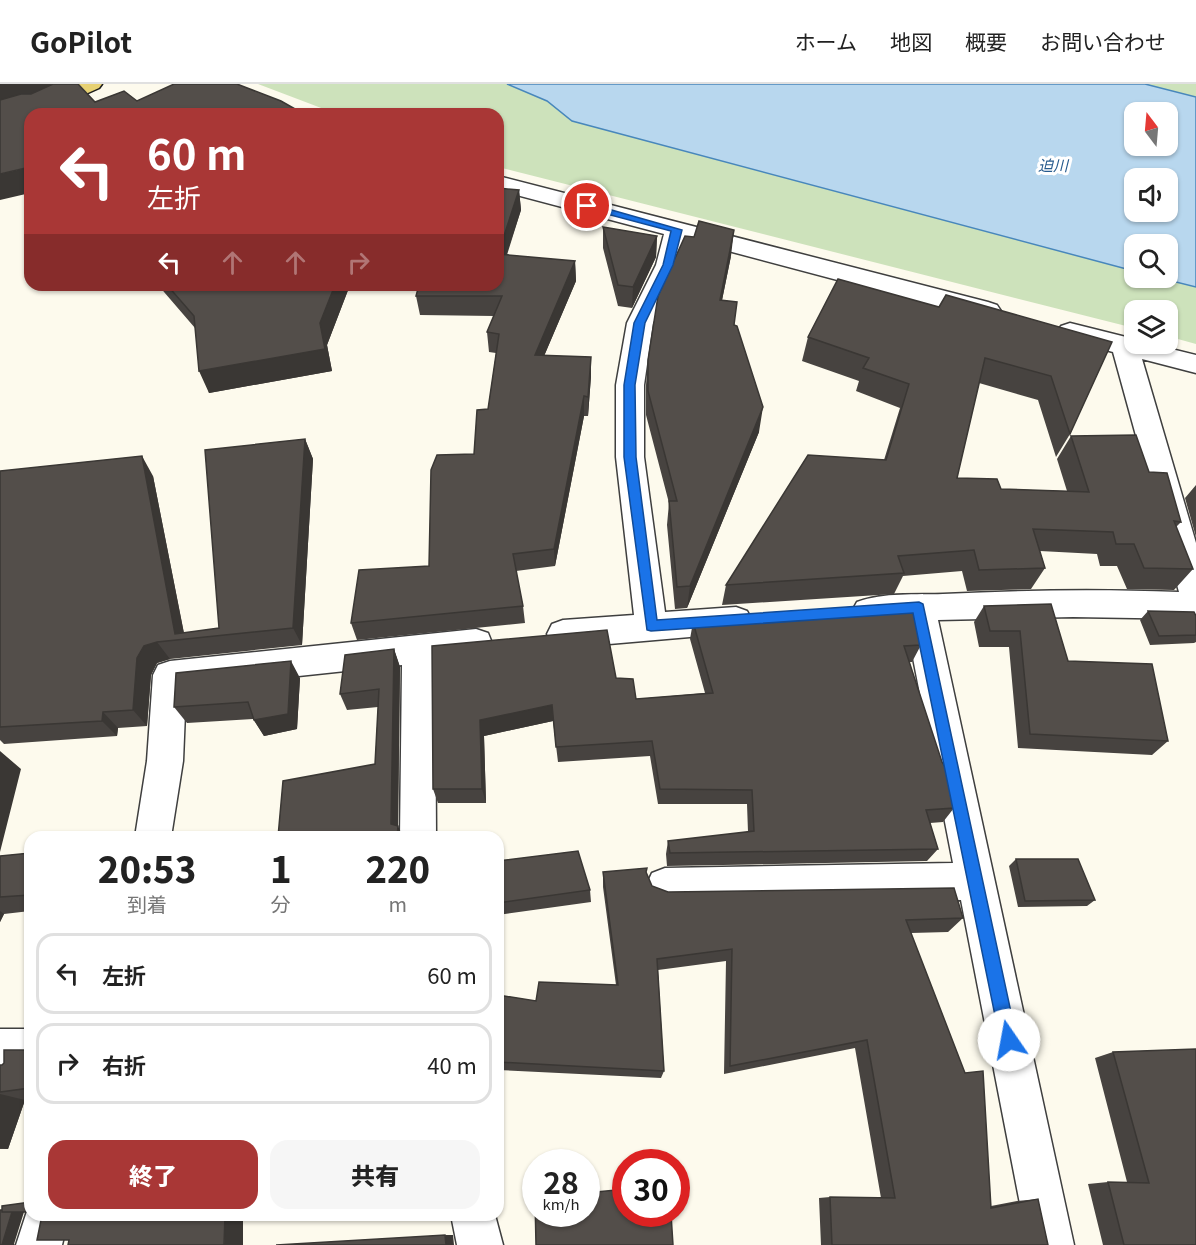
<!DOCTYPE html>
<html lang="ja">
<head>
<meta charset="utf-8">
<style>
  :root { --surface:#fff; --page:#f6f6f6; --text:#222; --muted:#767676; --line:#e0e0e0; --accent:#a93736 }
  body { margin:0; font-family:Georgia,"Noto Sans JP",serif; background:var(--page); color:var(--text); height:100vh; display:flex; flex-direction:column; font-size:22px; white-space:nowrap }
  * { box-sizing:border-box; margin:0 }
  p { font-size:20px; color:var(--muted) }
  .icon { flex:none; width:33px; height:33px; fill:none; stroke:currentColor; stroke-width:2; stroke-linecap:round; stroke-linejoin:round }
  .map { position:relative; flex:1; overflow:hidden }
  .side { position:absolute; left:24px; top:747px; width:480px; height:390px; display:flex; flex-direction:column; background:var(--surface); border-radius:18px; box-shadow:0 2px 4px #0004 }
  .side>* { flex:none }
  .top-card { position:absolute; left:24px; top:24px; width:480px; height:183px; border-radius:18px; box-shadow:0 2px 4px #0004; background:#a93736; color:#fff; overflow:hidden }
  .needle { width:39px; rotate:344deg }
  .tools { position:absolute; left:1124px; top:18px; display:grid; gap:12px }
  .tools a { display:grid; place-items:center; width:54px; height:54px; border-radius:12px; background:var(--surface); box-shadow:0 2px 4px #0004; font-size:30px }
  .speed { position:absolute; left:522px; top:1065px; display:flex; gap:12px; font-size:30px; font-weight:700; text-align:center }
  .speed>* { display:grid; place-content:center; width:78px; height:78px; border-radius:50%; background:var(--surface); box-shadow:0 2px 4px #0004; line-height:1 }
  .speed small { font-size:15px; font-weight:400 }
  .speed .limit { border:9px solid #d22; background:#fff; color:#111 }
  .pin { position:absolute; display:grid; place-items:center; width:51px; height:51px; color:#fff; margin:-26px; border:3px solid #fff; border-radius:50%; box-shadow:0 2px 6px #0007 }
  .me { position:absolute; width:66px; margin:-33px; rotate:348deg; stroke-linejoin:round; filter:drop-shadow(0 0 4px #0008) }
  .turn { display:flex; align-items:center; gap:21px; height:126px; padding:0 24px; font-size:27px }
  .turn .icon { width:78px; height:78px; stroke-width:2.5 }
  .turn b { display:block; font-size:42px; line-height:51px }
  .lanes { display:flex; align-items:center; height:57px; padding:0 24px; background:#0003; justify-content:center; gap:30px; direction:ltr }
  .lanes .off { opacity:.35 }
  .eta { display:flex; justify-content:space-evenly; align-items:center; height:102px; text-align:center }
  .eta b { font-size:36px; font-weight:800; line-height:42px }
  .button { display:flex; gap:12px; margin-top:auto; padding:12px 24px }
  .button a { flex:1; height:69px; border-radius:18px; background:var(--accent); color:#fff; font-size:24px; font-weight:800; line-height:69px; text-align:center }
  .button a+a { background:var(--page); color:var(--text) }
  ul { padding:0; list-style:none }
  li { display:flex; align-items:center; gap:18px; height:81px; margin:0 12px 9px; padding:0 12px; border:3px solid var(--line); border-radius:18px }
  li div { flex:1 }
  li b { display:block; font-size:22px }
  li em { font-style:normal }
  header { display:flex; align-items:center; gap:36px; box-sizing:border-box; height:84px; padding:0 30px; background:var(--surface); border-bottom:2px solid var(--line) }
  header strong { font-size:28px }
  nav { display:flex; gap:33px; margin-inline-start:auto; font-size:21px }
  .map>svg:first-child { display:block }
  .green { fill:#cde2bb }
  .water { fill:#b8d7ee; stroke:#4887bb; stroke-width:1.5; fill-rule:evenodd }
  .lines { fill:none; stroke-linecap:round; stroke-linejoin:round }
  .street-casing { stroke:#3f3f3f; stroke-width:3 }
  .primary-casing { stroke:#1d1d1d; stroke-width:3 }
  .street { fill:#fff; fill-rule:evenodd }
  .primary { fill:#e7d173; fill-rule:evenodd }
  .wall { fill:#474340 }
  .shaded-wall { fill:#3a3734 }
  .building { fill:#534e4a; stroke:#3a3734; stroke-width:1.5 }
  .route { fill:#1a73e8; stroke:#114b97; stroke-width:1.5 }
  .labels { text-anchor:middle; stroke-width:6; stroke-linejoin:round; paint-order:stroke }
  .far-water-label { font-size:15px; font-style:italic; fill:#255a8d; stroke:#fff }
</style>
</head>
<body>
<header>
<strong>GoPilot</strong>
<nav><a>ホーム</a><a>地図</a><a>概要</a><a>お問い合わせ</a></nav>
</header>
<div class="map">
<svg width="1196" height="1161" viewBox="0 0 1196 1161">
  <rect width="100%" height="100%" fill="#fdfaed"/>
  <path class="green" d="M 258,0 L 507,0 L 547,17 L 572,37 L 1134,187 L 1134,194 L 1160,194 L 1196,203 L 1196,260 L 1167,252 L 1167,226 L 1134,226 L 1134,244 L 498,83 L 498,30 L 337,30 Z
    M 1145,0 L 1196,0 L 1196,13 Z"/>
  <path class="water" d="M 507,0 L 1145,0 L 1196,13 L 1196,203 L 1160,194 L 1167,194 L 1167,160 L 1134,160 L 1134,187 L 572,37 L 547,17 ZM 1134,28 L 1167,28 L 1167,62 L 1134,62 ZM 1134,94 L 1167,94 L 1167,128 L 1134,128 Z"/>
  <g class="lines">
    <defs>
      <path id="street" d="M 498,92 L 988,218 L 997,221 L 1001,227 L 997,233 L 988,236 L 687,156 L 680,181 L 653,239 L 644,301 L 644,373 L 665,528 L 736,523 L 747,527 L 752,536 L 747,545 L 736,549 L 563,564 L 552,560 L 547,550 L 552,540 L 563,536 L 634,531 L 616,373 L 616,301 L 627,239 L 656,181 L 664,150 L 498,106 Z
        M 1070,239 L 1134,255 L 1134,260 L 1151,260 L 1196,271 L 1196,289 L 1142,275 L 1196,459 L 1196,535 L 1073,533 L 938,536 L 1074,1161 L 1028,1161 L 961,816 L 665,820 L 652,815 L 646,802 L 652,789 L 665,784 L 953,779 L 906,538 L 868,540 L 857,536 L 852,527 L 857,518 C 884,508 916,511 943,510 C 1022,506 1101,505 1179,508 L 1113,268 L 1061,254 L 1057,248 L 1061,242 Z
        M 476,545 L 488,549 L 492,559 L 488,569 L 476,573 L 435,577 L 436,753 L 400,753 L 402,581 L 186,604 L 183,677 L 171,753 L 135,753 L 147,677 L 153,591 L 158,581 L 170,577 Z
        M 0,945 L 30,945 L 30,987 L 0,987 Z
        M 30,1118 L 30,1131 L 69,1131 L 62,1161 L 16,1161 Z
        M 451,1131 L 495,1131 L 503,1161 L 457,1161 Z"/>
      <path id="primary" d="M 74,0 L 102,0 L 99,4 L 41,30 L 30,30 L 30,32 L 0,40 L 0,27 L 25,20 Z"/>
    </defs>
    <use href="#street" class="street-casing"/>
    <use href="#primary" class="primary-casing"/>
    <use href="#street" class="street"/>
    <use href="#primary" class="primary"/>
  </g>
  <path class="wall" d="M 519,106 L 521,126 L 507,171 L 575,177 L 576,197 L 544,272 L 591,273 L 591,292 L 588,332 L 584,332 L 555,482 L 516,487 L 523,522 L 525,539 L 357,556 L 351,539 L 429,482 L 474,370 L 488,325 L 496,269 L 489,268 L 487,248 L 494,232 L 420,231 L 416,212 Z
    M 603,143 L 657,152 L 656,173 L 632,224 L 618,222 L 603,164 Z
    M 731,172 L 722,216 L 734,241 L 759,348 L 687,524 L 675,525 L 667,441 L 669,419 L 646,331 L 646,301 L 648,276 Z
    M 158,201 L 350,201 L 327,261 L 332,287 L 209,309 L 195,244 Z
    M 939,223 L 1112,258 L 1070,350 L 1056,373 L 1038,316 L 979,299 L 957,394 L 1001,405 L 1067,407 L 1057,375 L 1071,352 L 1149,388 L 1181,438 L 1176,443 L 1193,485 L 1174,506 L 1127,505 L 1117,482 L 1100,482 L 1097,470 L 1040,467 L 1045,484 L 1031,505 L 967,507 L 962,487 L 903,492 L 894,510 L 722,521 L 726,501 L 884,376 L 900,324 L 856,307 L 859,297 L 802,277 L 808,253 Z
    M 305,355 L 313,375 L 302,561 L 170,575 L 157,579 L 151,591 L 147,642 L 118,644 L 117,652 L 4,660 L 0,656 L 0,387 L 153,392 L 184,549 L 219,544 Z
    M 1196,401 L 1196,453 L 1185,414 Z
    M 984,522 L 1068,577 L 1168,657 L 1152,671 L 1018,664 L 1009,563 L 979,563 L 974,538 Z
    M 1148,527 L 1196,532 L 1196,558 L 1194,559 L 1150,561 L 1140,536 Z
    M 693,538 L 921,561 L 912,578 L 909,578 L 954,724 L 943,738 L 930,739 L 938,765 L 927,777 L 667,782 L 666,770 L 668,757 L 748,748 L 747,720 L 658,720 L 650,672 L 558,678 L 553,637 L 484,652 L 486,719 L 438,719 L 433,705 L 432,562 L 616,594 L 636,615 L 705,609 L 690,555 Z
    M 394,565 L 400,583 L 398,742 L 375,680 L 378,623 L 347,626 L 340,610 Z
    M 300,594 L 297,645 L 264,652 L 253,635 L 187,639 L 174,623 Z
    M 30,769 L 30,827 L 4,830 L 0,838 L 0,772 Z
    M 1016,775 L 1095,816 L 1087,822 L 1018,823 L 1009,782 Z
    M 498,777 L 590,806 L 591,818 L 498,831 Z
    M 603,788 L 646,789 L 652,802 L 668,808 L 963,834 L 948,848 L 911,849 L 991,1122 L 1017,1117 L 1038,1115 L 1048,1161 L 821,1161 L 819,1114 L 830,1113 L 881,1114 L 855,964 L 724,990 L 726,877 L 658,886 L 664,987 L 661,994 L 498,986 L 498,911 L 536,917 L 616,901 L 603,803 Z
    M 30,966 L 30,1015 L 25,1016 L 8,1065 L 0,1065 L 0,981 L 2,981 Z
    M 1113,968 L 1196,1161 L 1103,1161 L 1088,1100 L 1108,1098 L 1127,1098 L 1095,974 Z"/>
  <path class="shaded-wall" d="M 0,0 L 67,0 L 0,25 Z
    M 30,83 L 30,109 L 0,116 L 0,90 Z
    M 519,106 L 521,126 L 500,190 L 498,170 Z
    M 734,146 L 731,172 L 717,241 L 720,216 Z
    M 657,152 L 656,173 L 632,224 L 633,203 Z
    M 575,177 L 576,197 L 536,291 L 535,271 Z
    M 335,201 L 350,201 L 327,261 L 332,287 L 209,309 L 199,287 L 320,239 Z
    M 591,273 L 591,292 L 588,332 L 588,313 Z
    M 584,312 L 584,332 L 555,482 L 554,465 Z
    M 763,323 L 759,348 L 687,524 L 690,502 Z
    M 305,355 L 313,375 L 302,561 L 293,544 Z
    M 142,372 L 153,392 L 185,555 L 175,550 Z
    M 157,558 L 170,575 L 157,579 L 151,591 L 147,642 L 133,626 L 137,574 L 144,562 Z
    M 394,565 L 400,583 L 398,742 L 403,753 L 397,753 L 391,740 Z
    M 291,577 L 300,594 L 297,645 L 264,652 L 254,636 Z
    M 552,621 L 553,637 L 484,652 L 486,719 L 482,705 L 480,636 Z
    M 103,628 L 118,644 L 117,652 L 102,637 Z
    M 0,667 L 21,685 L 0,768 Z
    M 0,827 L 4,830 L 0,838 Z
    M 0,1010 L 25,1016 L 8,1065 L 0,1064 Z
    M 12,1128 L 24,1128 L 14,1160 L 15,1161 L 2,1161 Z
    M 225,1131 L 243,1131 L 243,1161 L 224,1161 Z
    M 445,1151 L 453,1151 L 454,1161 L 446,1161 Z"/>
  <path class="building" d="M 53,0 L 78,0 L 95,18 L 124,7 L 137,17 L 174,0 L 237,0 L 281,17 L 304,30 L 30,30 L 30,83 L 0,90 L 0,16 L 21,10 L 31,10 Z
    M 498,104 L 519,106 L 498,170 L 575,177 L 535,271 L 591,273 L 588,313 L 584,312 L 554,465 L 513,470 L 523,522 L 351,539 L 359,486 L 429,482 L 431,386 L 437,371 L 474,370 L 477,326 L 488,325 L 499,250 L 487,248 L 502,212 L 416,212 L 419,201 L 498,201 Z
    M 699,137 L 734,146 L 720,216 L 737,218 L 734,241 L 737,242 L 763,323 L 690,502 L 677,503 L 669,417 L 677,417 L 648,307 L 648,276 L 658,212 L 685,152 L 694,153 Z
    M 603,143 L 657,152 L 633,203 L 618,201 Z
    M 838,195 L 939,223 L 946,211 L 1112,258 L 1070,350 L 1051,292 L 985,274 L 957,394 L 997,395 L 1001,405 L 1089,408 L 1071,352 L 1136,351 L 1149,388 L 1167,389 L 1181,438 L 1174,437 L 1193,485 L 1144,484 L 1134,460 L 1116,460 L 1113,448 L 1033,445 L 1045,484 L 979,486 L 974,466 L 898,472 L 904,489 L 726,501 L 808,371 L 886,376 L 909,300 L 863,284 L 869,274 L 808,253 Z
    M 167,201 L 335,201 L 320,239 L 325,265 L 199,287 L 194,232 Z
    M 305,355 L 293,544 L 157,558 L 144,562 L 137,574 L 133,626 L 103,628 L 102,637 L 0,643 L 0,387 L 142,372 L 175,550 L 219,544 L 205,366 Z
    M 1051,520 L 1068,577 L 1152,580 L 1168,657 L 1030,650 L 1020,547 L 990,547 L 984,522 Z
    M 912,523 L 921,561 L 904,562 L 942,678 L 946,684 L 954,724 L 926,726 L 938,765 L 670,769 L 668,757 L 754,747 L 752,706 L 660,705 L 652,657 L 556,663 L 552,621 L 480,636 L 482,705 L 433,705 L 432,562 L 607,546 L 616,594 L 633,595 L 636,615 L 713,609 L 693,538 Z
    M 1148,527 L 1194,528 L 1196,532 L 1196,551 L 1159,552 Z
    M 394,565 L 391,740 L 398,742 L 397,753 L 278,753 L 283,697 L 375,680 L 379,605 L 340,610 L 345,571 Z
    M 291,577 L 288,630 L 254,636 L 248,618 L 174,623 L 176,589 Z
    M 578,767 L 590,806 L 498,819 L 498,777 Z
    M 30,769 L 30,811 L 0,813 L 0,772 Z
    M 1016,775 L 1078,775 L 1095,816 L 1025,817 Z
    M 647,784 L 646,788 L 652,802 L 668,808 L 954,804 L 963,834 L 906,836 L 965,989 L 983,987 L 991,1124 L 1038,1115 L 1048,1161 L 832,1161 L 830,1113 L 895,1114 L 867,956 L 730,982 L 732,865 L 657,875 L 664,987 L 498,978 L 498,911 L 536,917 L 539,898 L 618,901 L 603,788 Z
    M 1196,965 L 1196,1161 L 1124,1161 L 1108,1098 L 1149,1099 L 1113,968 Z
    M 4,966 L 30,966 L 30,1004 L 0,1008 L 0,981 L 2,981 L 4,979 Z
    M 626,1105 L 626,1130 L 671,1130 L 673,1161 L 536,1161 L 535,1114 L 536,1130 L 586,1130 L 586,1109 Z
    M 30,1118 L 30,1128 L 2,1128 L 2,1122 Z
    M 0,1126 L 2,1126 L 2,1128 L 12,1128 L 2,1161 L 3,1161 L 0,1161 Z
    M 42,1131 L 225,1131 L 224,1161 L 68,1161 L 69,1156 L 37,1156 Z
    M 445,1151 L 446,1161 L 276,1161 Z"/>
  <path class="route" d="M 587,119 L 682,146 L 673,181 L 645,239 L 635,301 L 636,373 L 657,536 L 919,518 L 923,520 L 1017,956 L 1015,962 L 1009,965 L 1003,962 L 1000,956 L 913,529 L 651,547 L 647,546 L 624,373 L 624,301 L 634,239 L 663,181 L 671,147 L 584,124 L 584,120 Z"/>
  <g class="labels">
    <g class="far-water-label">
      <text x="1053" y="87">迫川</text>
    </g>
  </g>
</svg>
<div class="tools">
<a><svg class="needle" viewBox="-14 -14 28 28"><path d="M0-13l5 13h-10z" fill="#e53935"/><path d="M0 13l5-13h-10z" fill="#767676"/></svg></a>
<a><svg class="icon" aria-label="sound" viewBox="0 0 24 24"><path d="M4 9h4l5-4v14l-5-4H4zM17 9q2 3 0 6"/></svg></a>
<a><svg class="icon" aria-label="search" viewBox="0 0 24 24"><circle cx="10" cy="10" r="6"/><path d="M15 15l6 6"/></svg></a>
<a><svg class="icon" aria-label="layers" viewBox="0 0 24 24"><path d="M12 4l9 5-9 5-9-5zM3 14l9 5 9-5"/></svg></a>
</div>
<div class="speed"><div>28<small>km/h</small></div><div class="limit">30</div></div>
<div class="pin" style="left:587px;top:122px;background:#d93025"><svg class="icon" aria-label="arrive" viewBox="0 0 24 24"><path d="M6 21V4h12l-3 4 3 4H6"/></svg></div>
<svg class="me" style="left:1009px;top:956px" viewBox="-20 -20 40 40"><circle r="19" fill="#fff"/><path d="M0-13L10 11 0 6-10 11z" fill="#1a73e8"/></svg>
<div class="top-card">
<div class="turn"><svg class="icon" aria-label="left" viewBox="0 0 24 24"><path d="M17 20v-9H6M10 6l-5 5 5 5"/></svg><div><b>60 m</b>左折</div></div>
<div class="lanes"><svg class="icon" aria-label="left" viewBox="0 0 24 24"><path d="M17 20v-9H6M10 6l-5 5 5 5"/></svg><svg class="icon off" aria-label="ahead" viewBox="0 0 24 24"><path d="M12 20V5M6 11l6-6 6 6"/></svg><svg class="icon off" aria-label="ahead" viewBox="0 0 24 24"><path d="M12 20V5M6 11l6-6 6 6"/></svg><svg class="icon off" aria-label="right" viewBox="0 0 24 24"><path d="M7 20v-9h11M14 6l5 5-5 5"/></svg></div>
</div>
<section class="side">
<div class="eta">
<div><b>20:53</b><p>到着</p></div>
<div><b>1</b><p>分</p></div>
<div><b>220</b><p>m</p></div>
</div>
<ul>
<li><svg class="icon" aria-label="left" viewBox="0 0 24 24"><path d="M17 20v-9H6M10 6l-5 5 5 5"/></svg><div><b>左折</b></div><em>60 m</em></li>
<li><svg class="icon" aria-label="right" viewBox="0 0 24 24"><path d="M7 20v-9h11M14 6l5 5-5 5"/></svg><div><b>右折</b></div><em>40 m</em></li>
</ul>
<div class="button"><a>終了</a><a>共有</a></div>
</section>
</div>
</body>
</html>
